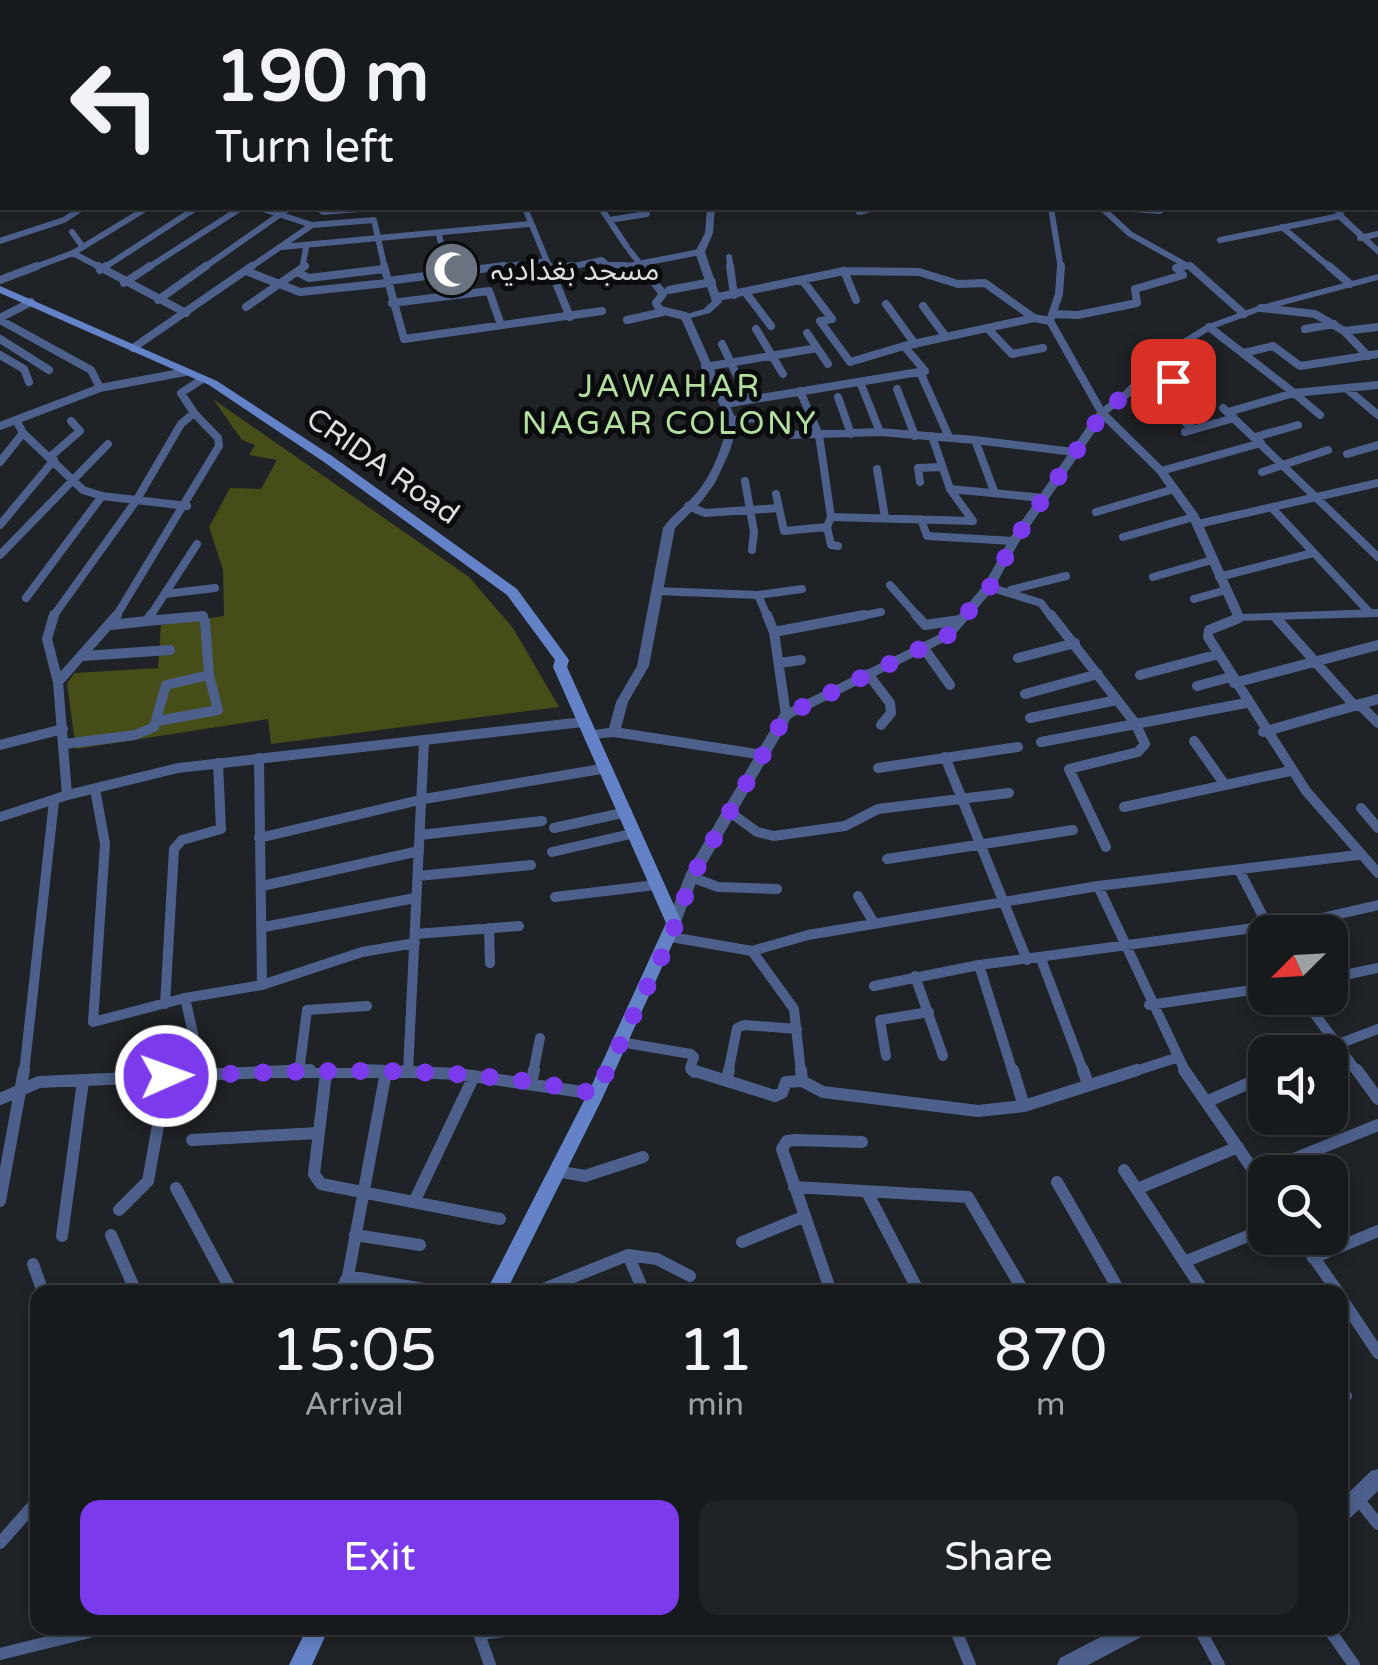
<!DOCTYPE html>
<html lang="en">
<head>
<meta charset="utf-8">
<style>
  :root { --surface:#171a1c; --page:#202325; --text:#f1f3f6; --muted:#9ea1a3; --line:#36383b; --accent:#7c3aed }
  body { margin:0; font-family:"Varela Round","Noto Sans Arabic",sans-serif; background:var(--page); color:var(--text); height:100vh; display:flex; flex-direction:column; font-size:38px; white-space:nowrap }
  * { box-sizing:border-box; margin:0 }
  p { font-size:32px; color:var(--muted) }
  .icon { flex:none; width:55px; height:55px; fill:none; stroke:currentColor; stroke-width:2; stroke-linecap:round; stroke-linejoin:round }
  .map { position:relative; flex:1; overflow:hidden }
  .drawer { position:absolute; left:30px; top:1285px; width:1318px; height:350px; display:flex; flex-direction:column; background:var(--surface); border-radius:20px; box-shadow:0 5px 15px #0003,0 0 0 2px var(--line) }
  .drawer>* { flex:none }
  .banner { position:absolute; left:0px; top:0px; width:1380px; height:210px; box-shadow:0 5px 15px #0003,0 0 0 2px var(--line); background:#171a1c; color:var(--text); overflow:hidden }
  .needle { width:65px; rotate:246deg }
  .buttons { position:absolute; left:1248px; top:915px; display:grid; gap:20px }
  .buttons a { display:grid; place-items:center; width:100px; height:100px; border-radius:20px; background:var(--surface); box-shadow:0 5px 15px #0003,0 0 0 2px var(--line); font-size:50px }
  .pin { position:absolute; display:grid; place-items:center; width:85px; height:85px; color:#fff; margin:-42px; border-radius:20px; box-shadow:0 5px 15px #0006 }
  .me { position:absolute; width:110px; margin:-55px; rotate:88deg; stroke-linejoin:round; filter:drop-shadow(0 0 8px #0008) }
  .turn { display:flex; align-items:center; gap:35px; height:210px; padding:0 50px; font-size:45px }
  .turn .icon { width:130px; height:130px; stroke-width:2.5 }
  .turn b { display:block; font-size:70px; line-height:85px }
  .eta { display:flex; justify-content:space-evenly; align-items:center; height:170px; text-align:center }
  .eta b { font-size:60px; font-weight:600; line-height:70px }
  .primary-button { display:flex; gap:20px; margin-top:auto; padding:20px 50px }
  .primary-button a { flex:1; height:115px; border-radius:20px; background:var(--accent); color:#fff; font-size:40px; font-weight:600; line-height:115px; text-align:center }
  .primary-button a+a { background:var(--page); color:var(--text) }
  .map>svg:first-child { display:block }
  .green { fill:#464d18 }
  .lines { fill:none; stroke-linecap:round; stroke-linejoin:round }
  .minor-far3 { stroke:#4d608b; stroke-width:6 }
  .minor-far2 { stroke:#4d608b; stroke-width:8 }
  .minor-far1 { stroke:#4d608b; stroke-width:10 }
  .minor { stroke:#4d608b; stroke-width:12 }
  .tertiary { fill:#4d608b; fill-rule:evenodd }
  .secondary { fill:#6482c7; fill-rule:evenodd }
  .primary { fill:#769cf6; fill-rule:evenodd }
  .trunk { stroke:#88aaf8; stroke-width:18 }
  .route { stroke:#7c3aed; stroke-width:18; stroke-dasharray:0 32.4 }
  .labels { text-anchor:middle; stroke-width:10; stroke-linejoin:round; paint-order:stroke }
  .far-poi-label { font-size:30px; fill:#dcdee1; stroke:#0a0b0d; text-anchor:start }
  .far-street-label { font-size:30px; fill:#dcdee1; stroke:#0a0b0d }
  .far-neighbourhood-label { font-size:32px; letter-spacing:2.5px; fill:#b3e09f; stroke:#0a0b0d }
</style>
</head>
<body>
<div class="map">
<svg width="1378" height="1665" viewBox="0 0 1378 1665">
  <rect width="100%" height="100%" fill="#1f2226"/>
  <path class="green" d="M 213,399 L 469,577 L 513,628 L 559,707 L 271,744 L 268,719 L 76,749 L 67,684 L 74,673 L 158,668 L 161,625 L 224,616 L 223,570 L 209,527 L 230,488 L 261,489 L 277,460 L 249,455 L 255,445 L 242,440 Z"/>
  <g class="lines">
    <path class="minor-far3" d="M 780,0 L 795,2
      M 1123,0 L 1129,2
      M 1230,0 L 1234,2
      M 1375,0 L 1378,3
      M 311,2 L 345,0
      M 1107,2 L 1113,0
      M 1168,2 L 1173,0
      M 260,208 L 312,225 L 374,220 L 385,269
      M 318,208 L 323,212 L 370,208
      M 525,208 L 550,269
      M 601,208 L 627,247
      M 1051,208 L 1061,269
      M 1102,208 L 1130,234 L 1193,269
      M 1118,208 L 1160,211
      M 0,209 L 4,208
      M 859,212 L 875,208
      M 609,220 L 647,214
      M 1282,227 L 1332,269
      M 72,232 L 83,247
      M 439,235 L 447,269
      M 1360,238 L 1378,234
      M 1220,240 L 1340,216
      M 0,241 L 64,220 L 82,208
      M 282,247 L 529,224
      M 630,251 L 644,269
      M 73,253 L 103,269
      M 729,257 L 731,269
      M 30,269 L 73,253 L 147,208
      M 102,269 L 196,208
      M 146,269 L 241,208
      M 202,269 L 289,208
      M 248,269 L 312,225
      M 302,269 L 306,248
      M 484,269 L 546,261
      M 561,269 L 602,260 L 611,269
      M 612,269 L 700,252
      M 1177,269 L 1189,265"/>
    <path class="minor-far2" d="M 98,266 L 186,313
      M 384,266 L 404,339 L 602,311
      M 446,266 L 448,274
      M 549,266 L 570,317
      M 608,266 L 625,266
      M 642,266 L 663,294 L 656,303 L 660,310 L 685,316
      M 730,266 L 734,295
      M 1061,266 L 1059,294 L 1050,321 L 1102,413
      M 1190,266 L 1244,314
      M 1329,266 L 1350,284
      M 100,270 L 106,266
      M 246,271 L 300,292 L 387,283
      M 550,271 L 572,266
      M 844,271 L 856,300
      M 297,272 L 309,278 L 384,269
      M 0,280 L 37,266
      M 387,281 L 504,266
      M 803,281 L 832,319 L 820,321 L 850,362 L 904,346
      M 124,283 L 150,266
      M 669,290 L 712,282
      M 746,293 L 771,326
      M 718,297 L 844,271 L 919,272 L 958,284 L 985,283 L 1034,318 L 1050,321
      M 158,300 L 206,266
      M 392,303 L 489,291 L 501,325
      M 886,304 L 915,344
      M 923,306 L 946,337
      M 246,307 L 305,266
      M 1261,308 L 1315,314 L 1344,331 L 1378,327
      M 1053,314 L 1078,315 L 1137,303 L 1135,289 L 1183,275 L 1176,268 L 1184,266
      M 0,318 L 31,302
      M 0,320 L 91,370 L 100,388
      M 627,320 L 663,312
      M 1209,327 L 1294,393 L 1378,385
      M 756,329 L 783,374
      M 988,329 L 1012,354 L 1043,348
      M 1305,329 L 1334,324
      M 1344,331 L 1368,356
      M 807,333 L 828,364
      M 0,339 L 49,370
      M 722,344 L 748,399
      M 133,348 L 252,266
      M 1244,353 L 1273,346 L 1300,366 L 1378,354
      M 0,355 L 24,369 L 29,382
      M 705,367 L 817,348
      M 920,372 L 949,437
      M 860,382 L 880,432
      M 897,389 L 915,436
      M 1132,389 L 1194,375
      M 1347,389 L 1378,415
      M 800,391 L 819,435 L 831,517 L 973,521 L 950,489 L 932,436
      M 838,397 L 851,434
      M 725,404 L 925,371 L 904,346 L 1034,318
      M 1223,408 L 1378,557
      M 1228,412 L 1294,393 L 1320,415
      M 1177,415 L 1193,429
      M 16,420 L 23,433 L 83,490 L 102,496 L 187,506
      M 733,420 L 770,417
      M 0,426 L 100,388 L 185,372
      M 1185,432 L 1234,418
      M 788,435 L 880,432 L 975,440 L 994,491
      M 1255,437 L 1298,425
      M 975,440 L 1074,452
      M 1347,454 L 1378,445
      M 51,456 L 80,431 L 71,421
      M 0,462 L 23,433
      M 877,469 L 885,518
      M 1161,471 L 1261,443
      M 1262,472 L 1328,450
      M 745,481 L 754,532 L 752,550
      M 920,482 L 918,468 L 942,467
      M 950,489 L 1043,498
      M 776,494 L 784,531 L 827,527 L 831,517
      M 688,506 L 705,513 L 779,508
      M 1273,509 L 1370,613
      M 1096,512 L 1174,489
      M 921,519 L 927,536 L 1014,541
      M 1198,524 L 1378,483
      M 0,525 L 54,460
      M 827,527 L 831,545 L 838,546
      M 1123,537 L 1194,517
      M 0,555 L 108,444
      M 1153,577 L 1212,560
      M 1219,577 L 1313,553
      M 890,585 L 919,618
      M 989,587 L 1041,603 L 1052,618
      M 1011,590 L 1066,576
      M 656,591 L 758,595 L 802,589
      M 165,594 L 215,588
      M 758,595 L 768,618
      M 26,598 L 102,496
      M 1194,599 L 1226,590
      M 52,618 L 136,501 L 181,424 L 194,413 L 181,393 L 201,380
      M 115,618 L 219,446 L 218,438 L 194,413
      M 149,618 L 197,544
      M 184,618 L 203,616
      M 851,618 L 881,612"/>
    <path class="minor-far1" d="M 54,615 L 47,639 L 58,682 L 67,795
      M 767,615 L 774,632
      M 916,615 L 925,625 L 960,620
      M 1051,615 L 1135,723 L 1145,744 L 1138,752 L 1069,769 L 1106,847
      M 1239,618 L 1209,630 L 1208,637 L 1306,791 L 1378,873
      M 1277,619 L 1354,705
      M 147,621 L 203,616
      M 111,625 L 147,621 L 151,615
      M 923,647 L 950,685
      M 83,656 L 170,650
      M 1018,658 L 1075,643
      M 779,663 L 801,660
      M 868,674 L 890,703 L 891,713 L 881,725
      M 1140,675 L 1219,654
      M 58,682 L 117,615
      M 1234,683 L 1378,645
      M 1197,686 L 1231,677
      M 1025,694 L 1098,674
      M 1359,704 L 1378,723
      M 786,715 L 774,632 L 864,615
      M 1030,718 L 1117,700
      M 158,721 L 218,710 L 209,675 L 205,621
      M 614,732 L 764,755
      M 1263,732 L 1378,699
      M 1194,741 L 1225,785
      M 1041,742 L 1246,703
      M 64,744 L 135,735 L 154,727 L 166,685 L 209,675
      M 0,745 L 63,729
      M 945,757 L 1027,960
      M 259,758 L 262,985
      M 878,768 L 1018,747
      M 95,789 L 105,844 L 93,1022 L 185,998 L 262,985 L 362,952 L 415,943
      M 1124,807 L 1290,771
      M 1361,808 L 1378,828
      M 731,813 L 757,832 L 774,836 L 845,826 L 878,809 L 1009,793
      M 554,828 L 627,812
      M 420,835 L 542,821
      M 259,838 L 424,799 L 607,768
      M 552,852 L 635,833
      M 887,859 L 1073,830
      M 1239,870 L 1271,932
      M 418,876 L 531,865
      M 691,877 L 718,887 L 777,889
      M 262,886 L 419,851
      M 1098,886 L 1186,1073
      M 858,896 L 874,923
      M 555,897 L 656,885
      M 264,927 L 415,898
      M 489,928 L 490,963
      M 415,934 L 519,926
      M 671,937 L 752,951 L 794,1009 L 801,1073
      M 752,951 L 808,935 L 1098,886 L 1358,855
      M 1041,959 L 1084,1073
      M 915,976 L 943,1056
      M 1330,978 L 1378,968
      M 874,986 L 979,965
      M 185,998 L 202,1073
      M 1303,998 L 1358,1073
      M 165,1004 L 174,849 L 182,840 L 221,829 L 218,763
      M 1149,1005 L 1265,988
      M 620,1042 L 691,1054 L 694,1057 L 690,1068 L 694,1073
      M 1318,1052 L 1378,1029
      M 886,1056 L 880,1020 L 929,1012
      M 408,1071 L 424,742
      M 299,1072 L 307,1010 L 367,1006
      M 24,1073 L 54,801
      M 231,1073 L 436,1073
      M 533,1073 L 540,1038
      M 728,1073 L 737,1028 L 744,1025 L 797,1029
      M 1013,1073 L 979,965 L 1313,920 L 1378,905
      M 1129,1073 L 1176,1058"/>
    <path class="minor" d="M 201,1070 L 202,1074
      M 363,1070 L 458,1074 L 596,1094
      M 692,1070 L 775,1096 L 782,1093 L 786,1082 L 802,1081
      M 801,1070 L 802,1081 L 823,1092 L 978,1111 L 1024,1106
      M 1013,1070 L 1024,1106 L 1137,1070
      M 1083,1070 L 1088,1084
      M 1184,1070 L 1265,1187
      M 1357,1070 L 1378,1099
      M 326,1073 L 314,1174 L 321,1184 L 500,1219
      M 532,1079 L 534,1070
      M 727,1080 L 729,1070
      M 0,1099 L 39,1082 L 310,1070
      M 1206,1102 L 1265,1076
      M 192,1140 L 317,1133
      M 1124,1170 L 1204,1292
      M 556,1171 L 585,1176 L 643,1157
      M 1256,1174 L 1378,1125
      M 1057,1182 L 1120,1292
      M 794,1187 L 968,1197 L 1024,1292
      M 176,1188 L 232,1292
      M 1137,1189 L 1238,1147
      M 867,1192 L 919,1292
      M 415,1200 L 474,1076
      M 0,1201 L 24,1070
      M 119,1210 L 148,1181 L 167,1076
      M 111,1235 L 136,1292
      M 355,1235 L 420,1245
      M 62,1236 L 83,1081
      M 1300,1238 L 1338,1292
      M 742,1242 L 803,1217
      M 628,1255 L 657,1259 L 690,1276
      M 1313,1258 L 1378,1231
      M 1184,1262 L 1265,1229
      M 33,1264 L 43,1292
      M 348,1276 L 441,1292
      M 340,1292 L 348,1276 L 386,1072
      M 536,1292 L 628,1255 L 644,1292
      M 831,1292 L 782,1149 L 787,1141 L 795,1140 L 862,1142
      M 1340,1296 L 1378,1353
      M 1340,1399 L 1346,1396
      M 1358,1499 L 1378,1524
      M 0,1543 L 38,1500
      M 477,1628 L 490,1665
      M 955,1628 L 970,1665
      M 1199,1628 L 1219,1665
      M 1328,1628 L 1354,1665
      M 479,1634 L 530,1628
      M 0,1654 L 106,1628"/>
    <path class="tertiary" d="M 709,0 L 717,0 L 718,2 L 711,2 Z
      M 749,0 L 758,0 L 755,2 L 748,2 Z
      M 707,208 L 715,208 L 713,233 L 705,252 L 722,302 L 710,313 L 691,318 L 738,424 L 729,453 L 715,483 L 702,501 L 675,528 L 649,666 L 628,702 L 620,732 L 614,737 L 591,739 L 585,734 L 586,731 L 609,728 L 616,702 L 637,666 L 663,528 C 671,516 682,509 692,498 C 711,479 721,450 728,424 L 680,316 L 704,309 L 712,301 L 695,252 L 705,233 Z
      M 1334,208 L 1342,208 L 1344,215 L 1378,247 L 1378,255 L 1337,218 Z
      M 1378,274 L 1378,280 L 1264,310 L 1212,329 L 1165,359 L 1132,395 L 1108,413 L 1165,469 L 1198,514 L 1243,614 L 1378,609 L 1378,617 L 1235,621 L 1189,518 L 1157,473 L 1103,420 L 1019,542 L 993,590 L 952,638 L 791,718 L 698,878 L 679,927 L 674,929 L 669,927 L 667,923 L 686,873 L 781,712 L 944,632 L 984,585 L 1010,538 L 1098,411 L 1124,391 L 1157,355 L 1206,325 L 1258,306 Z
      M 583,717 L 589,722 L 583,727 L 178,773 L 68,800 L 0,822 L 0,812 L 67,790 L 178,763 Z
      M 1378,1469 L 1378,1491 L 1347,1521 L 1340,1524 L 1340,1501 L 1371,1471 Z
      M 1118,1628 L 1148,1628 L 1145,1635 L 1088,1665 L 1057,1665 L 1060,1658 Z"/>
    <path class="secondary" d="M 0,286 L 217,381 L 332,456 L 517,589 L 569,660 L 567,667 L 682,923 L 602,1099 L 506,1292 L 486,1292 L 590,1089 L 666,923 L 553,667 L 555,660 L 507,595 L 324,462 L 209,385 L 0,293 Z
      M 307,1628 L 329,1628 L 312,1665 L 289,1665 Z"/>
    <path class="primary" d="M 2,68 L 2,74 L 0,75 L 0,69 Z"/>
    <path class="trunk" d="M 976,0 L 986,2
      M 998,0 L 1009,2"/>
  </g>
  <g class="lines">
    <path class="route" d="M 166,1076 C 309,1071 456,1062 596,1094 L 671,937 L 692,877 L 786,715 L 948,635 L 990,587 L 1014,541 L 1102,414 L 1132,389 L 1173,381"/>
  </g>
  <defs>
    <symbol id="mosque-disc" viewBox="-11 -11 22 22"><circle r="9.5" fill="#6b7280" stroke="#0a0b0d"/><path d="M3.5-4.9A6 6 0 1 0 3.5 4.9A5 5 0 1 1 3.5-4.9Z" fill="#fff"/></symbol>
  </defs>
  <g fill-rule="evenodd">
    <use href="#mosque-disc" x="420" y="238" width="63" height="63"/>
  </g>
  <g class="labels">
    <g class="far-poi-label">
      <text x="491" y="280">مسجد بغدادیہ</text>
    </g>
    <g class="far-street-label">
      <text transform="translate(383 466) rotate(35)" y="10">CRIDA Road</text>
    </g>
    <g class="far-neighbourhood-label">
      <text x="670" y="397">JAWAHAR<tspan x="670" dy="37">NAGAR COLONY</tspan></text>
    </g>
  </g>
</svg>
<div class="buttons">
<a><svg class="needle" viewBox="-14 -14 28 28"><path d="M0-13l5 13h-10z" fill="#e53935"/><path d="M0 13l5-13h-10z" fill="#9ea1a3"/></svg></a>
<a><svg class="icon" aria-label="sound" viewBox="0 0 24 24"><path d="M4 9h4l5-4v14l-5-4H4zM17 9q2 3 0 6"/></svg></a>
<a><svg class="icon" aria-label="search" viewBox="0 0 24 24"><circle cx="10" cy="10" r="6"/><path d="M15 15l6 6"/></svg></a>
</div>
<div class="pin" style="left:1173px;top:381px;background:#d93025"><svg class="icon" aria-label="arrive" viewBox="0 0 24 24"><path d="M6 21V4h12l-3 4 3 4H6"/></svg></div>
<svg class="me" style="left:166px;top:1076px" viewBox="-20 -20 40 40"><circle r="17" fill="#7c3aed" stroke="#fff" stroke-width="3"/><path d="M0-11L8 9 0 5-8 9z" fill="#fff"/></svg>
<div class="banner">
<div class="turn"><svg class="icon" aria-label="left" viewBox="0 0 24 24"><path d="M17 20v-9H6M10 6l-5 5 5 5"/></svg><div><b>190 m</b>Turn left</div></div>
</div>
<section class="drawer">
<div class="eta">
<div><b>15:05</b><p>Arrival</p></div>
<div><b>11</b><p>min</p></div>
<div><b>870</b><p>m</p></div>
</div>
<div class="primary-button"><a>Exit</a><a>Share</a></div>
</section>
</div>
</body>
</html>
